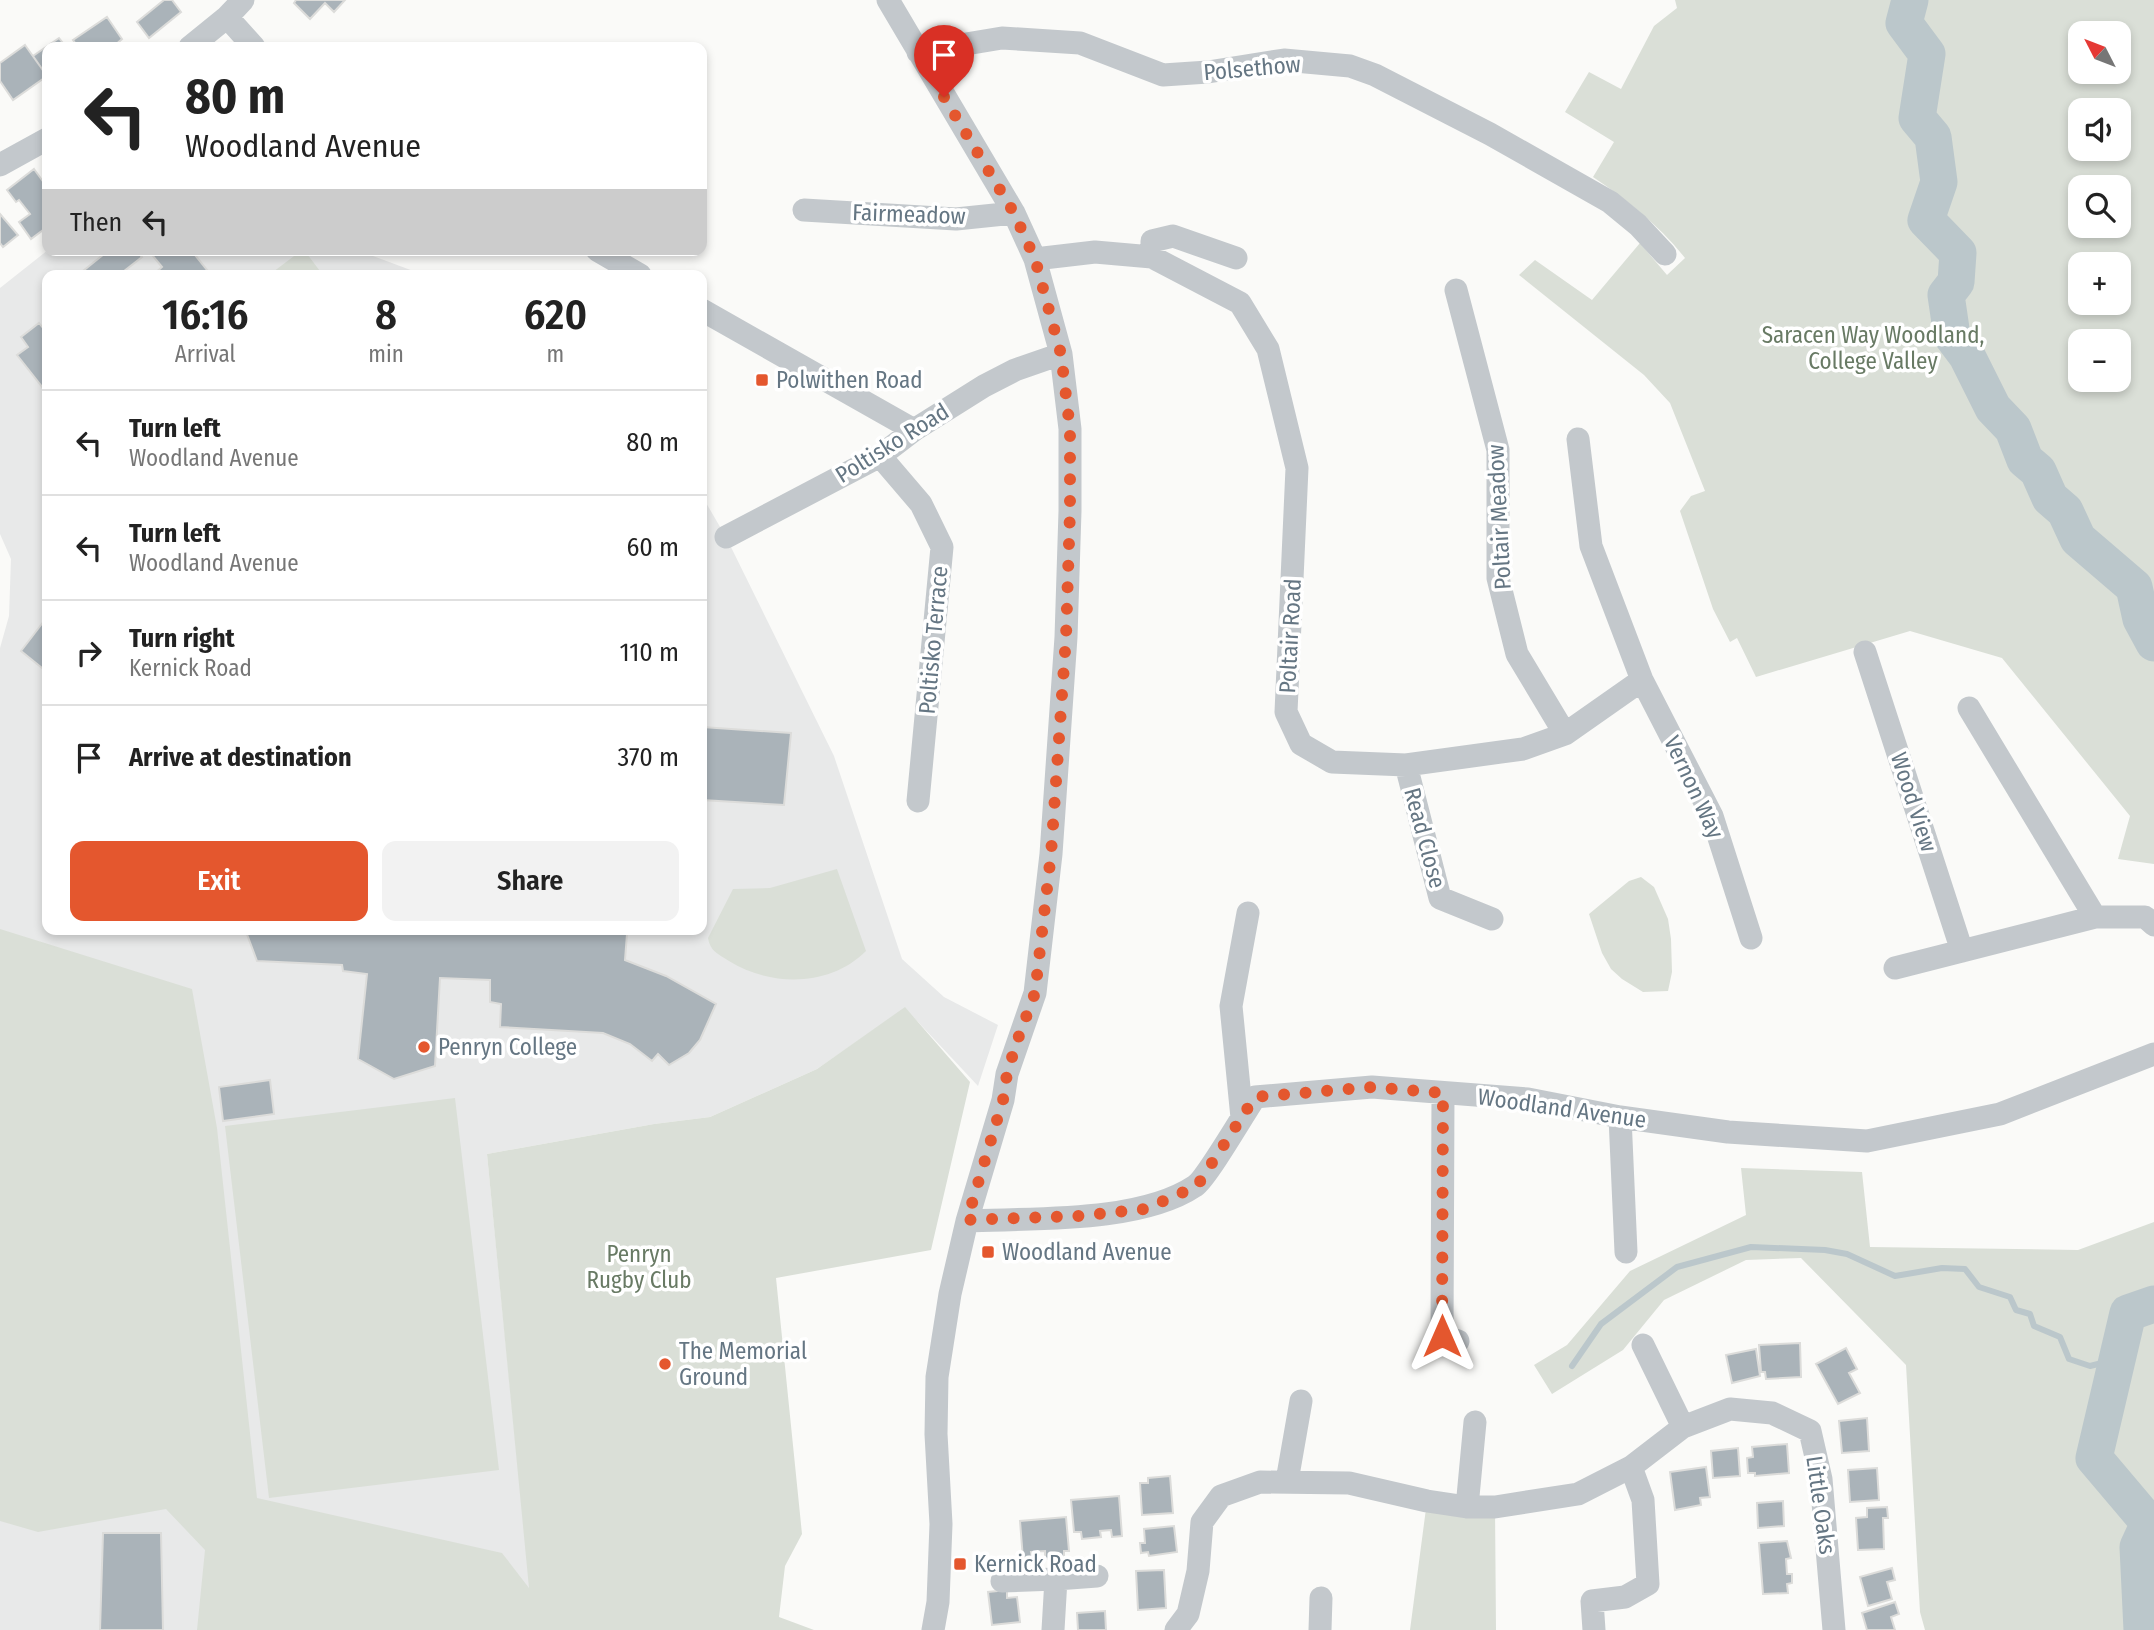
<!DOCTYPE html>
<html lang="en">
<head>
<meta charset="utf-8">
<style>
  :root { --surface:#fff; --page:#f2f2f2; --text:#222; --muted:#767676; --line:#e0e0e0; --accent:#e4572e }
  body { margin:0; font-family:"Fira Sans Condensed",sans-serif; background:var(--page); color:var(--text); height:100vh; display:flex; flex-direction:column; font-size:26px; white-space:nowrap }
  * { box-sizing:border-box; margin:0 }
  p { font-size:23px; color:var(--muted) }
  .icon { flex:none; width:38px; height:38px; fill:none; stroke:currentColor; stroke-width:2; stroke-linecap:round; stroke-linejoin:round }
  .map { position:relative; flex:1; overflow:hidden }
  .panel { position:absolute; left:42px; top:270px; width:665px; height:665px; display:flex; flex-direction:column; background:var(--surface); border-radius:14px; box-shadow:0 4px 10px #0003 }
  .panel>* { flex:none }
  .guide { position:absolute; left:42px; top:42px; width:665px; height:214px; border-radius:14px; box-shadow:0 4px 10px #0003; background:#fff; color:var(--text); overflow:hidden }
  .needle { width:46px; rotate:312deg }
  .controls { position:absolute; left:2068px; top:21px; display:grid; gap:14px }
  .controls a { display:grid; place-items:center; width:63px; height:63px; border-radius:14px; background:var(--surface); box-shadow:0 4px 10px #0003; font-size:35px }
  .pin { position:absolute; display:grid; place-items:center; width:60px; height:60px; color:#fff; margin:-72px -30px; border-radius:50% 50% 50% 0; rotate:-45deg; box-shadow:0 0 7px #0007 }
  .pin .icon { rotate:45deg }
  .me { position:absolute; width:77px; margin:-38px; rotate:0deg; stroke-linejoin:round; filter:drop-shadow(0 0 5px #0008) }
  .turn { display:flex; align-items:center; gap:24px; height:147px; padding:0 28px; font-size:32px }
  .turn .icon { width:91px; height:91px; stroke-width:2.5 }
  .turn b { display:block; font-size:49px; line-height:60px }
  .then { display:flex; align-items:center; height:66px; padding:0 28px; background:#0003; gap:14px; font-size:26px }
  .eta { display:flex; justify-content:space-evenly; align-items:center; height:119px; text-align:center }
  .eta b { font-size:42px; font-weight:600; line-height:49px }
  .button { display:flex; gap:14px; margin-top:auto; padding:14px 28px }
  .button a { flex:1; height:80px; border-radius:14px; background:var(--accent); color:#fff; font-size:28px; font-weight:600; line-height:80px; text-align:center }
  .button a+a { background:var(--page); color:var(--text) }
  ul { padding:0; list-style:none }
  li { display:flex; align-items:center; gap:21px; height:105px; padding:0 28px; border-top:2px solid var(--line) }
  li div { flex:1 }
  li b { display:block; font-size:26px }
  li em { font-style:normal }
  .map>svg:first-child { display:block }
  .built { fill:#e8e9e9 }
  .green { fill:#dadfd7; fill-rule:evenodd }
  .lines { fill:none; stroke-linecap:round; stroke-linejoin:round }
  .stream { stroke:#bbc7cb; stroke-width:6 }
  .river { stroke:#bbc7cb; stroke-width:37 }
  .building { fill:#aab3b9; stroke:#dcdcda; stroke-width:2 }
  .minor { stroke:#c3c8cc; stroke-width:23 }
  .route { stroke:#e4572e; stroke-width:12; stroke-dasharray:0 21.6 }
  .poi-dot { fill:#e4572e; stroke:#fff; stroke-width:2.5 }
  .labels { text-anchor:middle; stroke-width:7; stroke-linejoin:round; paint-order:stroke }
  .street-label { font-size:23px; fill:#657683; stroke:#fff }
  .park-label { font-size:23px; fill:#687a64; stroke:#fff }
  .poi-label { font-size:23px; fill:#657683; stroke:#fff; text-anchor:start }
</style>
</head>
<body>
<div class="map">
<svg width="2154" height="1630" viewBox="0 0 2154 1630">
  <rect width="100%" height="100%" fill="#fafaf8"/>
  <path class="built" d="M 48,250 L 357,250 L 424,275 L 47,275 L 47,929 L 702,929 L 702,496 L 726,537 L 834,756 L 902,959 L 944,997 L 998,1025 L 978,1086 L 905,1008 L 817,1069 L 710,1117 L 654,1124 L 487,1154 L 530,1589 L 513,1630 L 0,1630 L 0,648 L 9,616 L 11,559 L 0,534 L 0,288 Z"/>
  <path class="green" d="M 1675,0 L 2154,0 L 2154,864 L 2118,859 L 2130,816 L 2002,658 L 1910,631 L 1756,677 L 1737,638 L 1730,642 L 1713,609 L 1680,511 L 1691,496 L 1705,491 L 1670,403 L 1644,375 L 1519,275 L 1535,260 L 1592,300 L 1640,243 L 1667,275 L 1685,258 C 1659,225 1627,200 1593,177 L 1614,142 L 1565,112 L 1589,72 L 1621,89 L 1654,26 L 1677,8 ZM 2081,33 L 2119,33 L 2119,72 L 2081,72 ZM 2081,110 L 2119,110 L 2119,149 L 2081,149 ZM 2081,187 L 2119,187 L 2119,226 L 2081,226 ZM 2081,264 L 2119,264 L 2119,303 L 2081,303 ZM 2081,341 L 2119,341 L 2119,380 L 2081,380 Z
    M 302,250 L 304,250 L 323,275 L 269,275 Z
    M 837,869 L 866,951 C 830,987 771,987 729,961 C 718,954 710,951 708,938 L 733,889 L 770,888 Z
    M 1641,877 L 1654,887 L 1668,919 L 1671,939 L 1672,972 L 1668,991 L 1643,992 L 1622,979 L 1611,969 L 1602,953 L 1589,914 L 1629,881 Z
    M 0,929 L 192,989 L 217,1128 L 257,1498 L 502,1553 L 529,1588 L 487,1154 L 654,1124 L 710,1117 L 817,1069 L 905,1007 L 970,1082 L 931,1250 L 776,1278 L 802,1534 L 785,1566 L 779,1617 L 814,1630 L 197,1630 L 205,1550 L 166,1509 L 38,1532 L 0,1521 Z
    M 455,1098 L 499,1470 L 269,1498 L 225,1126 Z
    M 1741,1168 L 1862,1172 L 1870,1247 L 2078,1250 L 2154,1222 L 2154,1630 L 1925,1630 L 1920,1612 L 1906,1365 L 1801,1258 L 1746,1260 L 1664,1300 L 1623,1350 L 1552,1394 L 1534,1365 L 1567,1345 L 1630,1271 L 1746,1215 Z
    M 1427,1501 L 1495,1507 L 1496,1630 L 1410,1630 Z"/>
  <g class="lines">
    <path class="stream" d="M 1572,1366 L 1601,1324 L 1677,1267 L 1751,1247 L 1825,1250 L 1847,1254 L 1895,1276 L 1942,1268 L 1965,1269 L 1979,1287 L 2010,1297 L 2016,1310 L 2030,1314 L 2034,1326 L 2060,1337 L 2069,1359 L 2090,1366 L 2118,1359"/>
    <path class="river" d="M 1910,0 L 1904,23 L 1927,54 L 1917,118 L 1933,137 L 1939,182 L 1926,220 L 1958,253 L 1956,282 L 1946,295 L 1952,336 L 1967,356 L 1993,408 L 2013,429 L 2025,460 L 2038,471 L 2050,498 L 2065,511 L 2078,539 L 2134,587 L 2141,619 L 2154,643
      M 2142,1630 L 2138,1547 L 2149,1523 L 2094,1458 L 2128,1313 L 2154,1304"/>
  </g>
  <path class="building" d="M 164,0 L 172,0 L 181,12 L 149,38 L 137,22 Z
    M 296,0 L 345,0 L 334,12 L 325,3 L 310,19 L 294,3 Z
    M 107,17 L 122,39 L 113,47 L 78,47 L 73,40 Z
    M 59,38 L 66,47 L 47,47 L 47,76 L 33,56 Z
    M 25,45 L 47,76 L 13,100 L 0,81 L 0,63 Z
    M 34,169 L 47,187 L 47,227 L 31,239 L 19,222 L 30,214 L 19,200 L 16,202 L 7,190 Z
    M 0,214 L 18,235 L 3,247 L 0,243 Z
    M 109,250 L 136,250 L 142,257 L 119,275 L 78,275 Z
    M 148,250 L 191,250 L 211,275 L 153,275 L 162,267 Z
    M 39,323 L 47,333 L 47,393 L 17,355 L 28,347 L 21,337 Z
    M 44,621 L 47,623 L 47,672 L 21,651 Z
    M 702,727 L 791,733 L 784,805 L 702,800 Z
    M 245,929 L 614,929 L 613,934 L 627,934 L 625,960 L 666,976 L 716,1004 L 700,1040 L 689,1053 L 669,1065 L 658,1054 L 652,1061 L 630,1044 L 603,1033 L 500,1027 L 501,1004 L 490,1002 L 490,980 L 440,978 L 435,1066 L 394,1079 L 358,1059 L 367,974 L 343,971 L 342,965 L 257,961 Z
    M 270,1080 L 274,1114 L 223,1121 L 219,1087 Z
    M 1800,1343 L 1801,1377 L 1766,1379 L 1765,1372 L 1761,1372 L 1759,1345 Z
    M 1846,1348 L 1857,1369 L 1849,1373 L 1860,1393 L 1838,1404 L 1816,1364 Z
    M 1756,1349 L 1760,1376 L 1732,1383 L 1726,1355 Z
    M 1867,1418 L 1869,1451 L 1842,1453 L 1839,1421 Z
    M 1787,1444 L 1789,1473 L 1755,1476 L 1755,1473 L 1748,1473 L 1747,1458 L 1753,1457 L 1752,1447 Z
    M 1738,1448 L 1740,1476 L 1713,1478 L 1711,1451 Z
    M 1706,1467 L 1710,1497 L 1700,1498 L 1701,1505 L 1675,1510 L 1670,1472 Z
    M 1877,1468 L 1879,1500 L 1850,1502 L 1848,1470 Z
    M 1170,1476 L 1173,1513 L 1142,1515 L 1140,1483 L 1148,1483 L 1148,1478 Z
    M 1119,1496 L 1122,1536 L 1112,1537 L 1111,1530 L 1100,1531 L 1101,1537 L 1082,1539 L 1081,1532 L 1074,1532 L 1071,1500 Z
    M 1783,1501 L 1784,1526 L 1758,1528 L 1757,1503 Z
    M 1887,1507 L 1888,1518 L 1883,1518 L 1884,1549 L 1858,1550 L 1856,1518 L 1867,1517 L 1867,1508 Z
    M 1066,1517 L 1069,1551 L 1064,1551 L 1064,1557 L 1045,1559 L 1045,1551 L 1031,1552 L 1032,1558 L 1023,1559 L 1020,1521 Z
    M 1174,1526 L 1177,1552 L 1149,1556 L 1148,1552 L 1141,1553 L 1140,1543 L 1145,1543 L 1144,1529 Z
    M 103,1533 L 161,1533 L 163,1630 L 100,1630 Z
    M 1787,1541 L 1791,1558 L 1786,1559 L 1787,1574 L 1792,1574 L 1792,1583 L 1787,1584 L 1788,1593 L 1763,1594 L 1759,1543 Z
    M 1892,1568 L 1895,1580 L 1887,1582 L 1892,1599 L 1868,1606 L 1860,1577 Z
    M 1164,1570 L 1166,1608 L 1138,1610 L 1136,1571 Z
    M 1007,1590 L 1007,1598 L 1017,1597 L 1020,1622 L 992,1625 L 988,1592 Z
    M 1895,1602 L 1899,1614 L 1891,1617 L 1895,1630 L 1867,1630 L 1862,1613 Z
    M 1105,1611 L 1106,1630 L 1078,1630 L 1077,1613 Z"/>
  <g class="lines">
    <path class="minor" d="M 888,0 L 1014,213 L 1035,259 L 1061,354 L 1070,429 L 1070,511 L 1066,637 L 1051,854 L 1035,993 L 1007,1074 L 1003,1100 L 967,1221 L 950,1294 L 937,1377 L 936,1434 L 941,1524 L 938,1602 L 933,1630
      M 227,17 L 254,47
      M 190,47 L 227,17 L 243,0
      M 918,52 L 1002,38 L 1080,43 L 1163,75 L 1208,72 L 1284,60 L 1350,66 L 1375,75 L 1490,134 L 1610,202 L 1638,225 L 1665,254
      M 0,165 L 47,139
      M 804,210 L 956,219 L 1014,213
      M 597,250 L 640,275
      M 1152,257 L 1152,241 L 1173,236 L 1236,258
      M 1035,259 L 1095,252 L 1152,257 L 1240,303 L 1268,349 L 1297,468 L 1286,712 L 1301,744 L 1332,762 L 1406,765 L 1523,749 L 1565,734 L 1642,680
      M 1456,290 L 1498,450 L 1498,578 L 1517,654 L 1565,734
      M 702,310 L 914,430
      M 1578,439 L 1591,546 L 1642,680 L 1712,816 L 1751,938
      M 880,456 L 921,504 L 942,547 L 918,801
      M 726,537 L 880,456 L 914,430 L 984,386 L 1015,370 L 1061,354
      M 1865,652 L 1962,951
      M 1969,708 L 2095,917
      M 1406,765 L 1440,898 L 1492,919
      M 1895,968 L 2095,917 L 2145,917 L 2154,925
      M 1443,1093 L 1442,1336 L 1458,1341
      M 1620,1117 L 1626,1252
      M 1242,1118 L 1231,1006 L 1248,913
      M 967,1221 C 1033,1218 1140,1223 1195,1186 C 1206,1179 1245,1112 1255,1097 L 1372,1087 L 1528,1099 L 1620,1117 L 1728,1132 L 1867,1141 L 2000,1114 L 2154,1054
      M 1643,1345 L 1683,1427
      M 1287,1481 L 1301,1401
      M 1467,1507 L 1475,1422
      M 1002,1581 L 1056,1579
      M 1053,1630 L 1056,1579 L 1097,1576
      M 1176,1630 L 1188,1614 L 1198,1571 L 1202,1522 L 1221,1496 L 1260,1482 L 1349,1483 L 1427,1501 L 1467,1507 L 1495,1507 L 1578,1494 L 1631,1467 L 1683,1427 L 1730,1409 L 1772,1413 L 1810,1431 L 1821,1479 L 1834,1630
      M 1320,1630 L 1321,1598
      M 1594,1630 L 1592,1601 L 1625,1597 L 1648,1584 L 1643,1500 L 1631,1467"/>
  </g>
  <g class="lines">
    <path class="route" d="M 944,97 L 1014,213 L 1035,259 L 1061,354 L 1070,429 L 1070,511 L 1066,637 L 1051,854 L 1035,993 L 1016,1044 L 1007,1074 L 1003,1100 L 967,1220 L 1078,1216 L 1145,1209 L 1197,1186 L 1255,1097 L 1372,1087 L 1443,1093 L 1442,1336"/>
  </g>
  <g class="poi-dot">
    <rect x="755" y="373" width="14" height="14" rx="3.5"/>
    <circle cx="424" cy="1047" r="7"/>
    <rect x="981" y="1245" width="14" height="14" rx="3.5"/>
    <circle cx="665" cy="1364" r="7"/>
    <rect x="953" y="1557" width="14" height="14" rx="3.5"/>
  </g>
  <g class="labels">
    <g class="street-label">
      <text transform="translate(1252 68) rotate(-5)" y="8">Polsethow</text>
      <text transform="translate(909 214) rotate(2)" y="8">Fairmeadow</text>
      <text transform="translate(892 443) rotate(-32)" y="8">Poltisko Road</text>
      <text transform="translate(1499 517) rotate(-93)" y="8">Poltair Meadow</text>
      <text transform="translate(1290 636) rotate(-87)" y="8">Poltair Road</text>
      <text transform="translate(933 640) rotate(-85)" y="8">Poltisko Terrace</text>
      <text transform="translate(1694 787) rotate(65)" y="8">Vernon Way</text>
      <text transform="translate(1914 802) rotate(72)" y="8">Wood View</text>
      <text transform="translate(1425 838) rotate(75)" y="8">Read Close</text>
      <text transform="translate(1562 1108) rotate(8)" y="8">Woodland Avenue</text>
      <text transform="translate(1821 1505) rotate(82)" y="8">Little Oaks</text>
    </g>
    <g class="park-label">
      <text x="1873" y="343">Saracen Way Woodland,<tspan x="1873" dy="26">College Valley</tspan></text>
      <text x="639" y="1262">Penryn<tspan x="639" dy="26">Rugby Club</tspan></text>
    </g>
    <g class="poi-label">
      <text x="776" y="388">Polwithen Road</text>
      <text x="438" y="1055">Penryn College</text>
      <text x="1002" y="1260">Woodland Avenue</text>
      <text x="679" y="1359">The Memorial<tspan x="679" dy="26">Ground</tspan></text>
      <text x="974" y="1572">Kernick Road</text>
    </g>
  </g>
</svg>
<div class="controls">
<a><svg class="needle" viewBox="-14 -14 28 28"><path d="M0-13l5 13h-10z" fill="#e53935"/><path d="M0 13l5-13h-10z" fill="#767676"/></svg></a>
<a><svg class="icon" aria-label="sound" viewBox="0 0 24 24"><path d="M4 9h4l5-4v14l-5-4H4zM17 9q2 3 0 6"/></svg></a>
<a><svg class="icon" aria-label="search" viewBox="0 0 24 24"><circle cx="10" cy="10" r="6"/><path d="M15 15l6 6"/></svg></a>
<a>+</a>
<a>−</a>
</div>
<div class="pin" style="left:944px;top:97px;background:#d93025"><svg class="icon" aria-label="arrive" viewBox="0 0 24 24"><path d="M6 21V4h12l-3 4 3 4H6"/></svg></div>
<svg class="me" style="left:1442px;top:1336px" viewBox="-20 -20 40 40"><path d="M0-17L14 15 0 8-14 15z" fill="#e4572e" stroke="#fff" stroke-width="4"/></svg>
<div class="guide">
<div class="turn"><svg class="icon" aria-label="left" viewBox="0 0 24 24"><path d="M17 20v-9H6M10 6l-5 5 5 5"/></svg><div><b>80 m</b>Woodland Avenue</div></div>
<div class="then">Then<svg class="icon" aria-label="left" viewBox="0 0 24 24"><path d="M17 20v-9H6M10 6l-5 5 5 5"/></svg></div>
</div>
<section class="panel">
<div class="eta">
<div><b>16:16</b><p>Arrival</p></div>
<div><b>8</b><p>min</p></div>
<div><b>620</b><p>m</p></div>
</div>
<ul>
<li><svg class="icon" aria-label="left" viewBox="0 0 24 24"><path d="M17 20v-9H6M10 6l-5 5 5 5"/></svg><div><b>Turn left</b><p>Woodland Avenue</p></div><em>80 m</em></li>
<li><svg class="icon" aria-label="left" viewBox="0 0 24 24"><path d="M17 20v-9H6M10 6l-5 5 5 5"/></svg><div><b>Turn left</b><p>Woodland Avenue</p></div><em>60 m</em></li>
<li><svg class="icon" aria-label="right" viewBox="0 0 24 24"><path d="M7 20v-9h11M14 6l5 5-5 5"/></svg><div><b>Turn right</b><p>Kernick Road</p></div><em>110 m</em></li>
<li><svg class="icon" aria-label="arrive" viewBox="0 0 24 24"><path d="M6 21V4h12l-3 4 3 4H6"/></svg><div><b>Arrive at destination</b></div><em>370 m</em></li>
</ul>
<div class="button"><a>Exit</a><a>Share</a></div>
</section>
</div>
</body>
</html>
